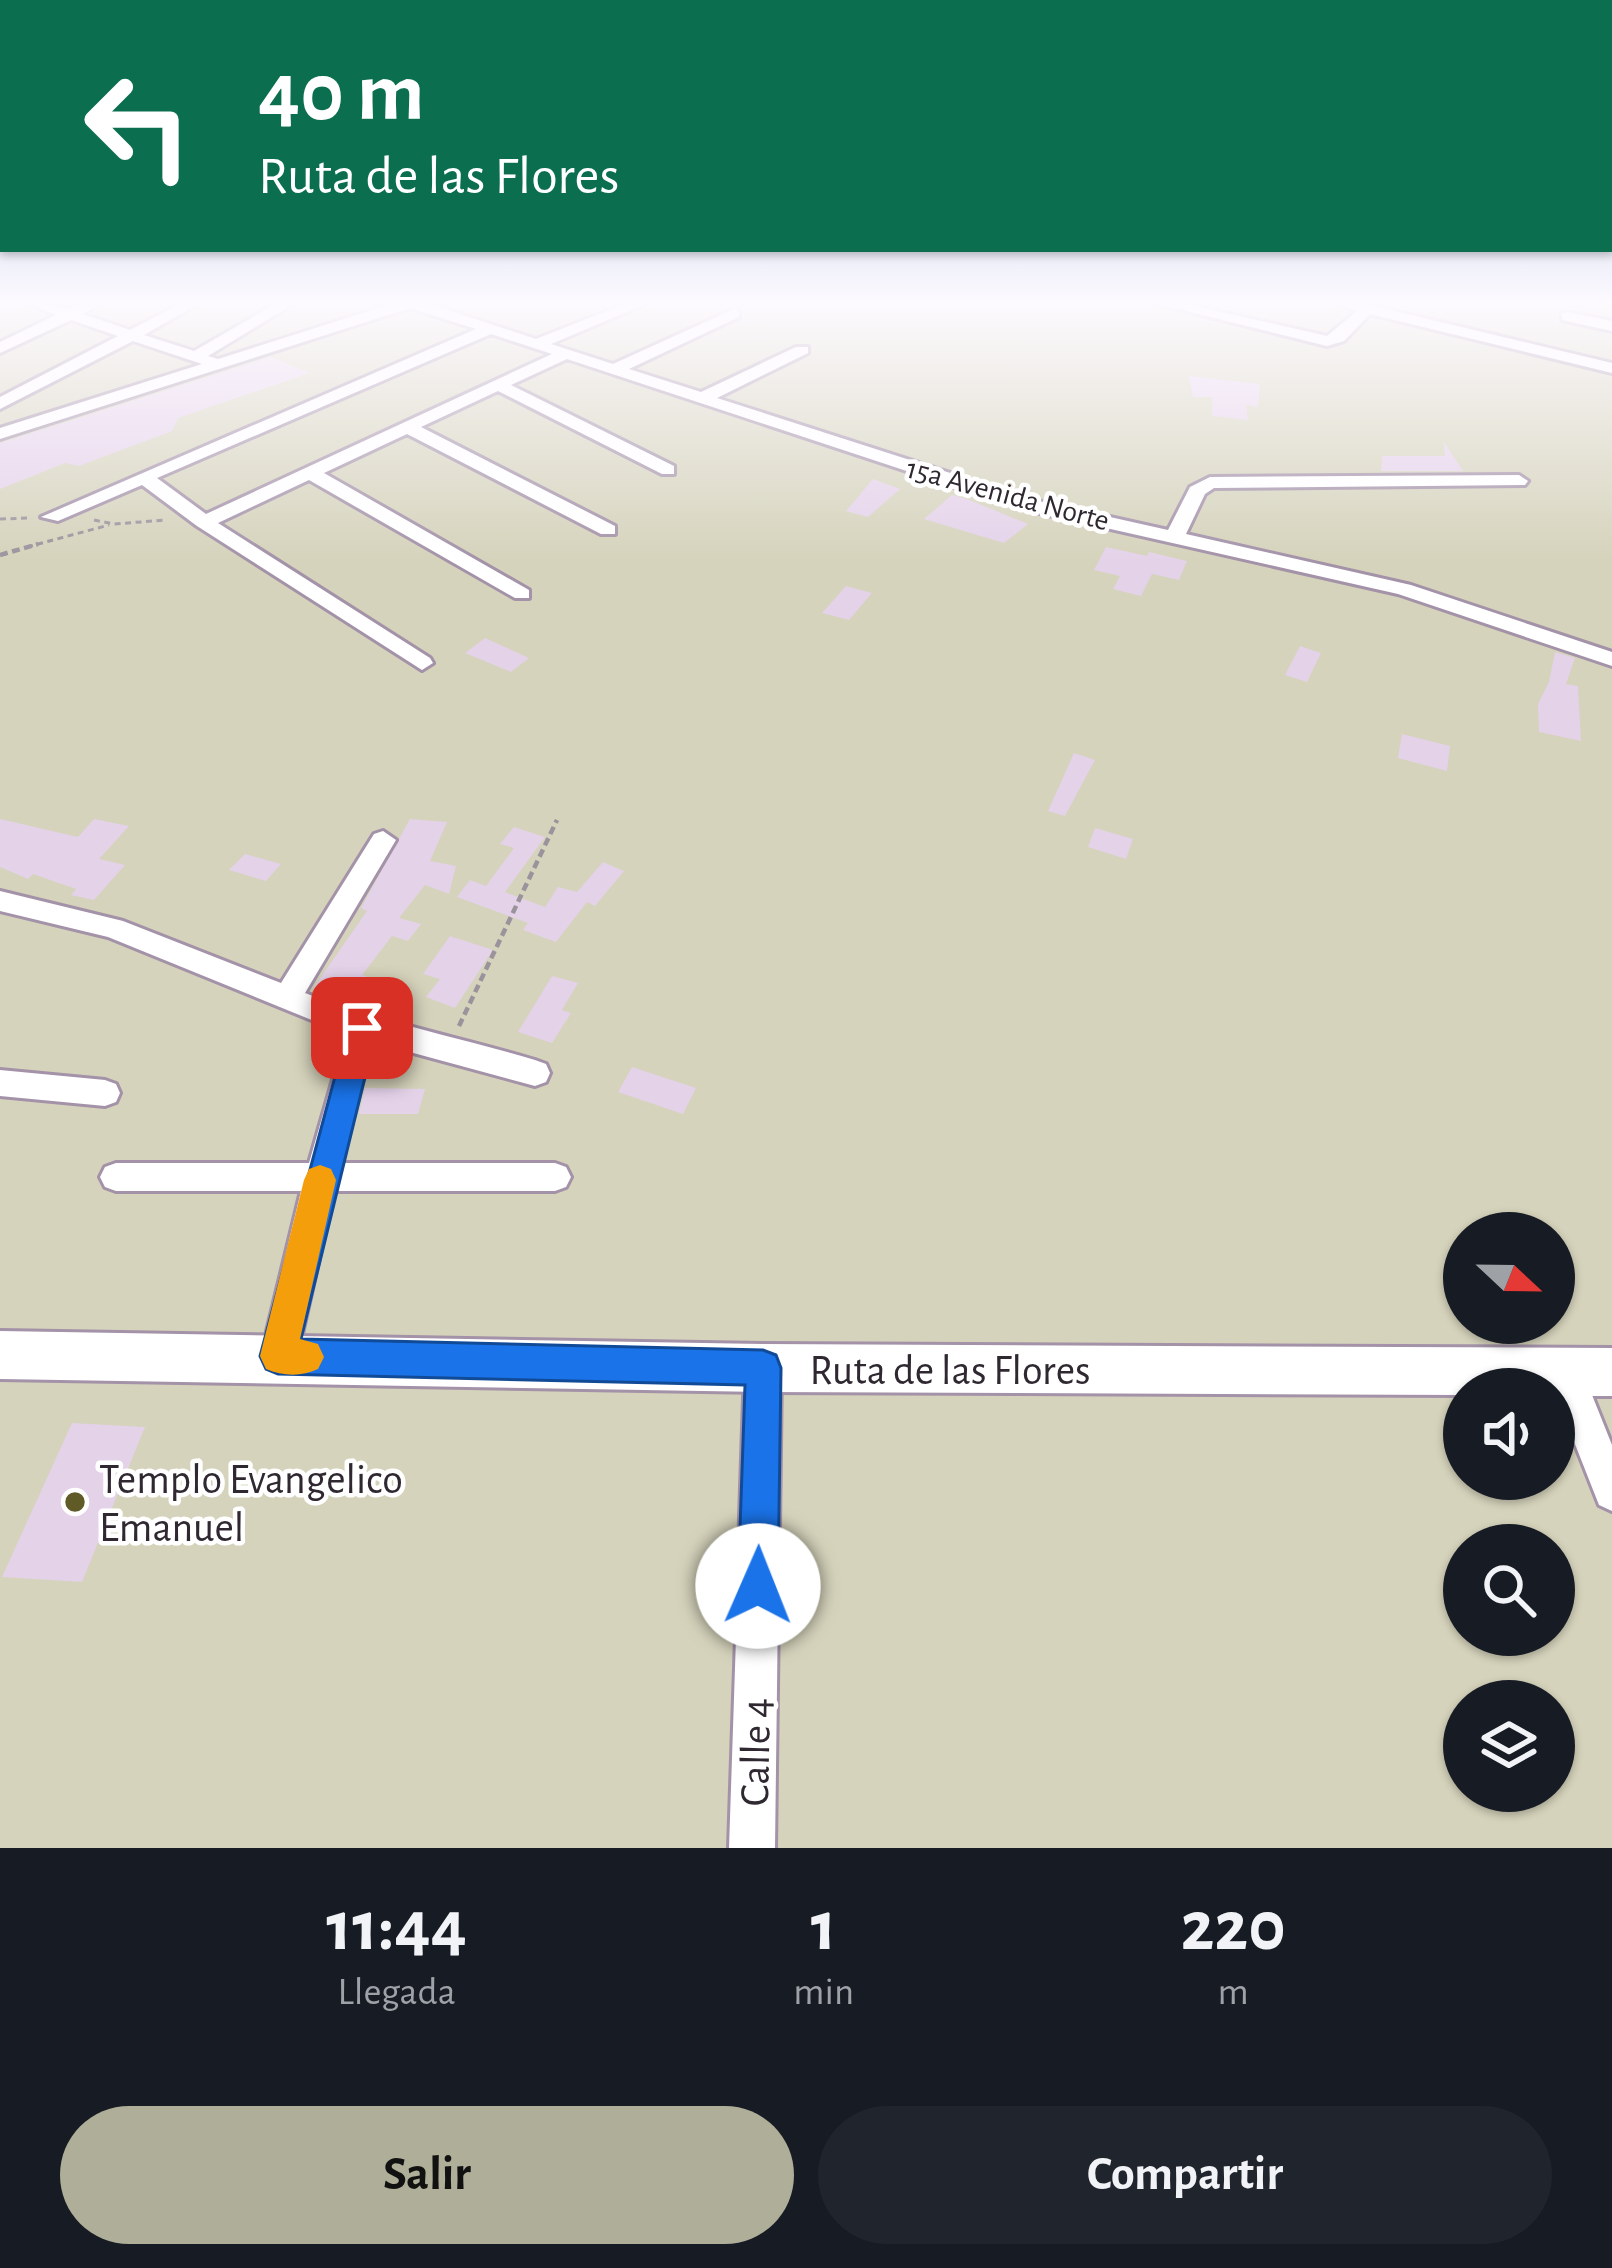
<!DOCTYPE html>
<html lang="es">
<head>
<meta charset="utf-8">
<style>
  :root { --surface:#171b24; --page:#20242c; --text:#f1f3f6; --muted:#9ea1a6; --accent:#afae98 }
  body { margin:0; font-family:"Alegreya Sans",sans-serif; background:var(--page); color:var(--text); height:100vh; display:flex; flex-direction:column; font-size:45px; white-space:nowrap }
  * { box-sizing:border-box; margin:0 }
  p { font-size:39px; color:var(--muted) }
  .icon { flex:none; width:66px; height:66px; fill:none; stroke:currentColor; stroke-width:2; stroke-linecap:round; stroke-linejoin:round }
  .map { position:relative; height:1848px; overflow:hidden }
  .details { display:flex; flex-direction:column; background:var(--surface); flex:1 }
  .details>* { flex:none }
  .hud { position:absolute; left:0px; top:0px; width:1614px; height:252px; box-shadow:0 3px 9px #0004; background:#0b6e4f; color:#fff; overflow:hidden }
  .needle { width:78px; rotate:112deg }
  .tools { position:absolute; left:1443px; top:1212px; display:grid; gap:24px }
  .tools a { display:grid; place-items:center; width:132px; height:132px; border-radius:50%; background:var(--surface); box-shadow:0 3px 9px #0004; font-size:60px }
  .pin { position:absolute; display:grid; place-items:center; width:102px; height:102px; color:#fff; margin:-51px; border-radius:24px; box-shadow:0 6px 18px #0006 }
  .me { position:absolute; width:132px; margin:-66px; rotate:1deg; stroke-linejoin:round; filter:drop-shadow(0 0 9px #0008) }
  .turn { display:flex; align-items:center; gap:42px; height:252px; padding:0 60px; font-size:54px }
  .turn .icon { width:156px; height:156px; stroke-width:2.5 }
  .turn b { display:block; font-size:84px; line-height:102px }
  .eta { display:flex; justify-content:space-evenly; align-items:center; height:204px; text-align:center }
  .eta b { font-size:72px; font-weight:600; line-height:84px }
  .button { display:flex; gap:24px; margin-top:auto; padding:24px 60px }
  .button a { flex:1; height:138px; border-radius:72px; background:var(--accent); color:#111; font-size:48px; font-weight:600; line-height:138px; text-align:center }
  .button a+a { background:var(--page); color:var(--text) }
  .map>svg:first-child { display:block }
  .green { fill:#d5d3bb; fill-rule:evenodd }
  .building { fill:#e4d2e9 }
  .lines { fill:none; stroke-linecap:round; stroke-linejoin:round }
  .minor-casing { stroke:#a392a8; stroke-width:6 }
  .major-casing { stroke:#a392a8; stroke-width:6 }
  .path-far1 { stroke:#9a939c; stroke-width:3; stroke-dasharray:6 4.5; stroke-linecap:butt }
  .path { stroke:#9a939c; stroke-width:4.5; stroke-dasharray:8 4.5; stroke-linecap:butt }
  .minor { fill:#fff; fill-rule:evenodd }
  .major { fill:#fff; fill-rule:evenodd }
  .route { fill:#1a73e8; stroke:#114b97; stroke-width:3 }
  .slow { fill:#f59e0b }
  .poi-dot { fill:#5f5a26; stroke:#fff; stroke-width:4.5 }
  .labels { text-anchor:middle; stroke-width:9; stroke-linejoin:round; paint-order:stroke }
  .far-street-label { font-size:30px; fill:#2f2831; stroke:#fff }
  .near-street-label { font-size:42px; fill:#2f2831; stroke:#fff }
  .near-poi-label { font-size:42px; fill:#2f2831; stroke:#fff; text-anchor:start }
</style>
</head>
<body>
<div class="map">
<svg width="1612" height="1848" viewBox="0 0 1612 1848">
  <rect width="100%" height="100%" fill="#fbf4fe"/>
  <path class="green" d="M 0,303 L 1612,303 L 1612,1848 L 0,1848 ZM 1464,1233 L 1554,1233 L 1554,1323 L 1464,1323 ZM 1464,1389 L 1554,1389 L 1554,1479 L 1464,1479 ZM 1464,1545 L 1554,1545 L 1554,1635 L 1464,1635 ZM 1464,1701 L 1554,1701 L 1554,1791 L 1464,1791 Z"/>
  <path class="building" d="M 271,357 L 309,373 L 178,418 L 172,431 L 79,466 L 65,463 L 0,489 L 0,443 Z
    M 1189,376 L 1260,384 L 1258,407 L 1246,405 L 1248,420 L 1212,416 L 1212,397 L 1193,397 Z
    M 1444,442 L 1463,471 L 1381,471 L 1382,456 L 1445,456 Z
    M 873,479 L 900,489 L 868,517 L 846,511 Z
    M 952,495 L 967,499 L 1028,524 L 1004,543 L 924,519 Z
    M 1106,547 L 1147,556 L 1149,552 L 1187,561 L 1179,580 L 1152,574 L 1141,596 L 1113,589 L 1120,576 L 1094,570 Z
    M 846,586 L 872,593 L 849,620 L 822,613 Z
    M 485,638 L 529,658 L 511,672 L 465,653 Z
    M 1300,646 L 1321,653 L 1307,682 L 1285,675 Z
    M 1555,652 L 1575,658 L 1566,684 L 1578,686 L 1581,741 L 1539,732 L 1538,704 L 1549,682 Z
    M 1402,734 L 1450,746 L 1447,771 L 1398,758 Z
    M 1074,753 L 1095,760 L 1065,816 L 1048,811 Z
    M 0,819 L 78,837 L 94,819 L 129,826 L 99,859 L 125,865 L 94,900 L 71,895 L 76,889 L 33,874 L 28,879 L 0,867 Z
    M 410,819 L 447,822 L 430,861 L 456,866 L 449,894 L 425,885 L 399,918 L 421,924 L 408,941 L 392,936 L 362,975 L 379,981 L 367,997 L 340,989 L 335,995 L 314,987 L 367,911 L 361,908 Z
    M 514,827 L 545,837 L 505,892 L 545,907 L 558,887 L 577,892 L 603,862 L 624,871 L 595,906 L 587,902 L 556,942 L 523,930 L 528,923 L 457,897 L 470,880 L 486,886 L 514,848 L 500,844 Z
    M 1095,828 L 1133,839 L 1126,859 L 1088,847 Z
    M 245,854 L 281,864 L 266,881 L 229,870 Z
    M 450,936 L 493,950 L 455,1008 L 426,997 L 440,979 L 423,974 Z
    M 552,976 L 578,983 L 562,1010 L 571,1013 L 552,1043 L 518,1032 Z
    M 632,1067 L 696,1088 L 683,1114 L 618,1092 Z
    M 365,1088 L 425,1089 L 418,1114 L 359,1114 Z
    M 72,1423 L 145,1427 L 82,1582 L 2,1577 Z"/>
  <g class="lines">
    <defs>
      <path id="minor" d="M 28,303 L 69,309 L 82,303 L 101,303 L 83,314 L 130,330 L 182,303 L 200,303 L 144,335 L 194,351 L 277,303 L 295,303 L 208,356 L 218,359 L 394,303 L 426,303 L 536,339 L 627,303 L 648,303 L 551,344 L 613,364 L 734,309 L 739,311 L 739,317 L 629,369 L 701,392 L 796,347 L 808,347 L 808,353 L 717,398 L 1034,500 L 1168,530 L 1190,487 L 1210,477 L 1519,475 L 1528,481 L 1525,485 L 1214,488 L 1205,494 L 1186,534 L 1411,585 L 1612,652 L 1612,666 L 1398,594 L 1022,509 L 567,359 L 511,385 L 674,466 L 674,474 L 662,474 L 498,391 L 421,427 L 615,526 L 615,534 L 601,534 L 407,434 L 324,473 L 529,590 L 529,598 L 515,598 L 309,480 L 218,523 L 430,658 L 433,663 L 422,670 L 197,526 L 142,485 L 58,521 L 41,517 L 476,329 L 410,308 L 0,439 L 0,428 L 202,364 L 133,341 L 0,409 L 0,397 L 118,336 L 71,320 L 0,353 L 0,342 L 56,315 ZM 491,334 L 552,354 L 206,514 L 157,478 Z
        M 1154,303 L 1181,303 L 1327,336 L 1357,311 L 1335,303 L 1361,303 L 1612,363 L 1612,373 L 1370,314 L 1344,341 L 1327,346 Z
        M 1567,312 L 1612,321 L 1612,331 L 1562,320 L 1562,314 Z
        M 383,831 L 396,840 L 305,993 C 380,1022 458,1037 535,1060 L 546,1064 L 550,1073 L 546,1082 L 535,1086 L 373,1042 L 341,1163 L 555,1163 L 566,1167 L 571,1177 L 566,1187 L 555,1191 L 334,1191 L 297,1356 L 292,1369 L 279,1374 L 266,1369 L 261,1356 L 301,1191 L 116,1191 L 105,1187 L 100,1177 L 105,1167 L 116,1163 L 309,1163 L 346,1034 L 108,937 L 0,911 L 0,891 L 123,921 L 281,983 L 374,834 Z
        M 0,1070 L 105,1080 L 116,1084 L 120,1093 L 116,1102 L 105,1106 L 0,1096 Z
        M 763,1350 L 776,1355 L 781,1368 L 775,1848 L 729,1848 L 745,1368 L 750,1355 Z
        M 1565,1355 L 1578,1360 L 1612,1445 L 1612,1511 L 1599,1505 L 1547,1373 L 1552,1360 Z"/>
      <path id="major" d="M 0,1331 L 763,1344 L 1612,1348 L 1612,1396 L 1554,1396 L 1554,1389 L 1464,1389 L 1464,1395 L 763,1392 L 0,1379 Z"/>
    </defs>
    <use href="#minor" class="minor-casing"/>
    <use href="#major" class="major-casing"/>
    <path class="path-far1" d="M 0,519 L 29,518
      M 94,520 L 114,524 L 166,520
      M 27,547 L 109,525"/>
    <path class="path" d="M 0,555 L 38,544
      M 459,1026 L 557,820"/>
    <use href="#minor" class="minor"/>
    <use href="#major" class="major"/>
  </g>
  <linearGradient id="sky" x2="0" y2="1"><stop stop-color="#99b0dc"/><stop offset="0.54" stop-color="#fdfaff"/><stop offset="1" stop-color="#fdfaff" stop-opacity="0"/></linearGradient>
  <rect width="1612" height="562" fill="url(#sky)"/>
  <path class="route" d="M 362,1016 L 373,1020 L 377,1028 L 301,1339 L 763,1350 L 776,1355 L 781,1368 L 778,1586 L 772,1600 L 758,1606 L 744,1600 L 738,1586 L 745,1385 L 278,1374 L 266,1369 L 260,1356 L 348,1028 L 352,1020 Z"/>
  <path class="slow" d="M 320,1165 L 331,1169 L 336,1180 L 300,1339 L 318,1344 L 324,1357 L 318,1369 C 301,1377 283,1376 266,1369 L 260,1356 L 304,1180 L 309,1169 Z"/>
  <circle class="poi-dot" cx="75" cy="1502" r="12"/>
  <g class="labels">
    <g class="far-street-label">
      <text transform="translate(1008 494) rotate(15)" y="10">15a Avenida Norte</text>
    </g>
    <g class="near-street-label">
      <text x="950" y="1384">Ruta de las Flores</text>
      <text transform="translate(754 1752) rotate(-89)" y="15">Calle 4</text>
    </g>
    <g class="near-poi-label">
      <text x="99" y="1493">Templo Evangelico<tspan x="99" dy="48">Emanuel</tspan></text>
    </g>
  </g>
</svg>
<div class="tools">
<a><svg class="needle" viewBox="-14 -14 28 28"><path d="M0-13l5 13h-10z" fill="#e53935"/><path d="M0 13l5-13h-10z" fill="#9ea1a6"/></svg></a>
<a><svg class="icon" aria-label="sound" viewBox="0 0 24 24"><path d="M4 9h4l5-4v14l-5-4H4zM17 9q2 3 0 6"/></svg></a>
<a><svg class="icon" aria-label="search" viewBox="0 0 24 24"><circle cx="10" cy="10" r="6"/><path d="M15 15l6 6"/></svg></a>
<a><svg class="icon" aria-label="layers" viewBox="0 0 24 24"><path d="M12 4l9 5-9 5-9-5zM3 14l9 5 9-5"/></svg></a>
</div>
<div class="pin" style="left:362px;top:1028px;background:#d93025"><svg class="icon" aria-label="arrive" viewBox="0 0 24 24"><path d="M6 21V4h12l-3 4 3 4H6"/></svg></div>
<svg class="me" style="left:758px;top:1586px" viewBox="-20 -20 40 40"><circle r="19" fill="#fff"/><path d="M0-13L10 11 0 6-10 11z" fill="#1a73e8"/></svg>
<div class="hud">
<div class="turn"><svg class="icon" aria-label="left" viewBox="0 0 24 24"><path d="M17 20v-9H6M10 6l-5 5 5 5"/></svg><div><b>40 m</b>Ruta de las Flores</div></div>
</div>
</div>
<section class="details">
<div class="eta">
<div><b>11:44</b><p>Llegada</p></div>
<div><b>1</b><p>min</p></div>
<div><b>220</b><p>m</p></div>
</div>
<div class="button"><a>Salir</a><a>Compartir</a></div>
</section>
</body>
</html>
